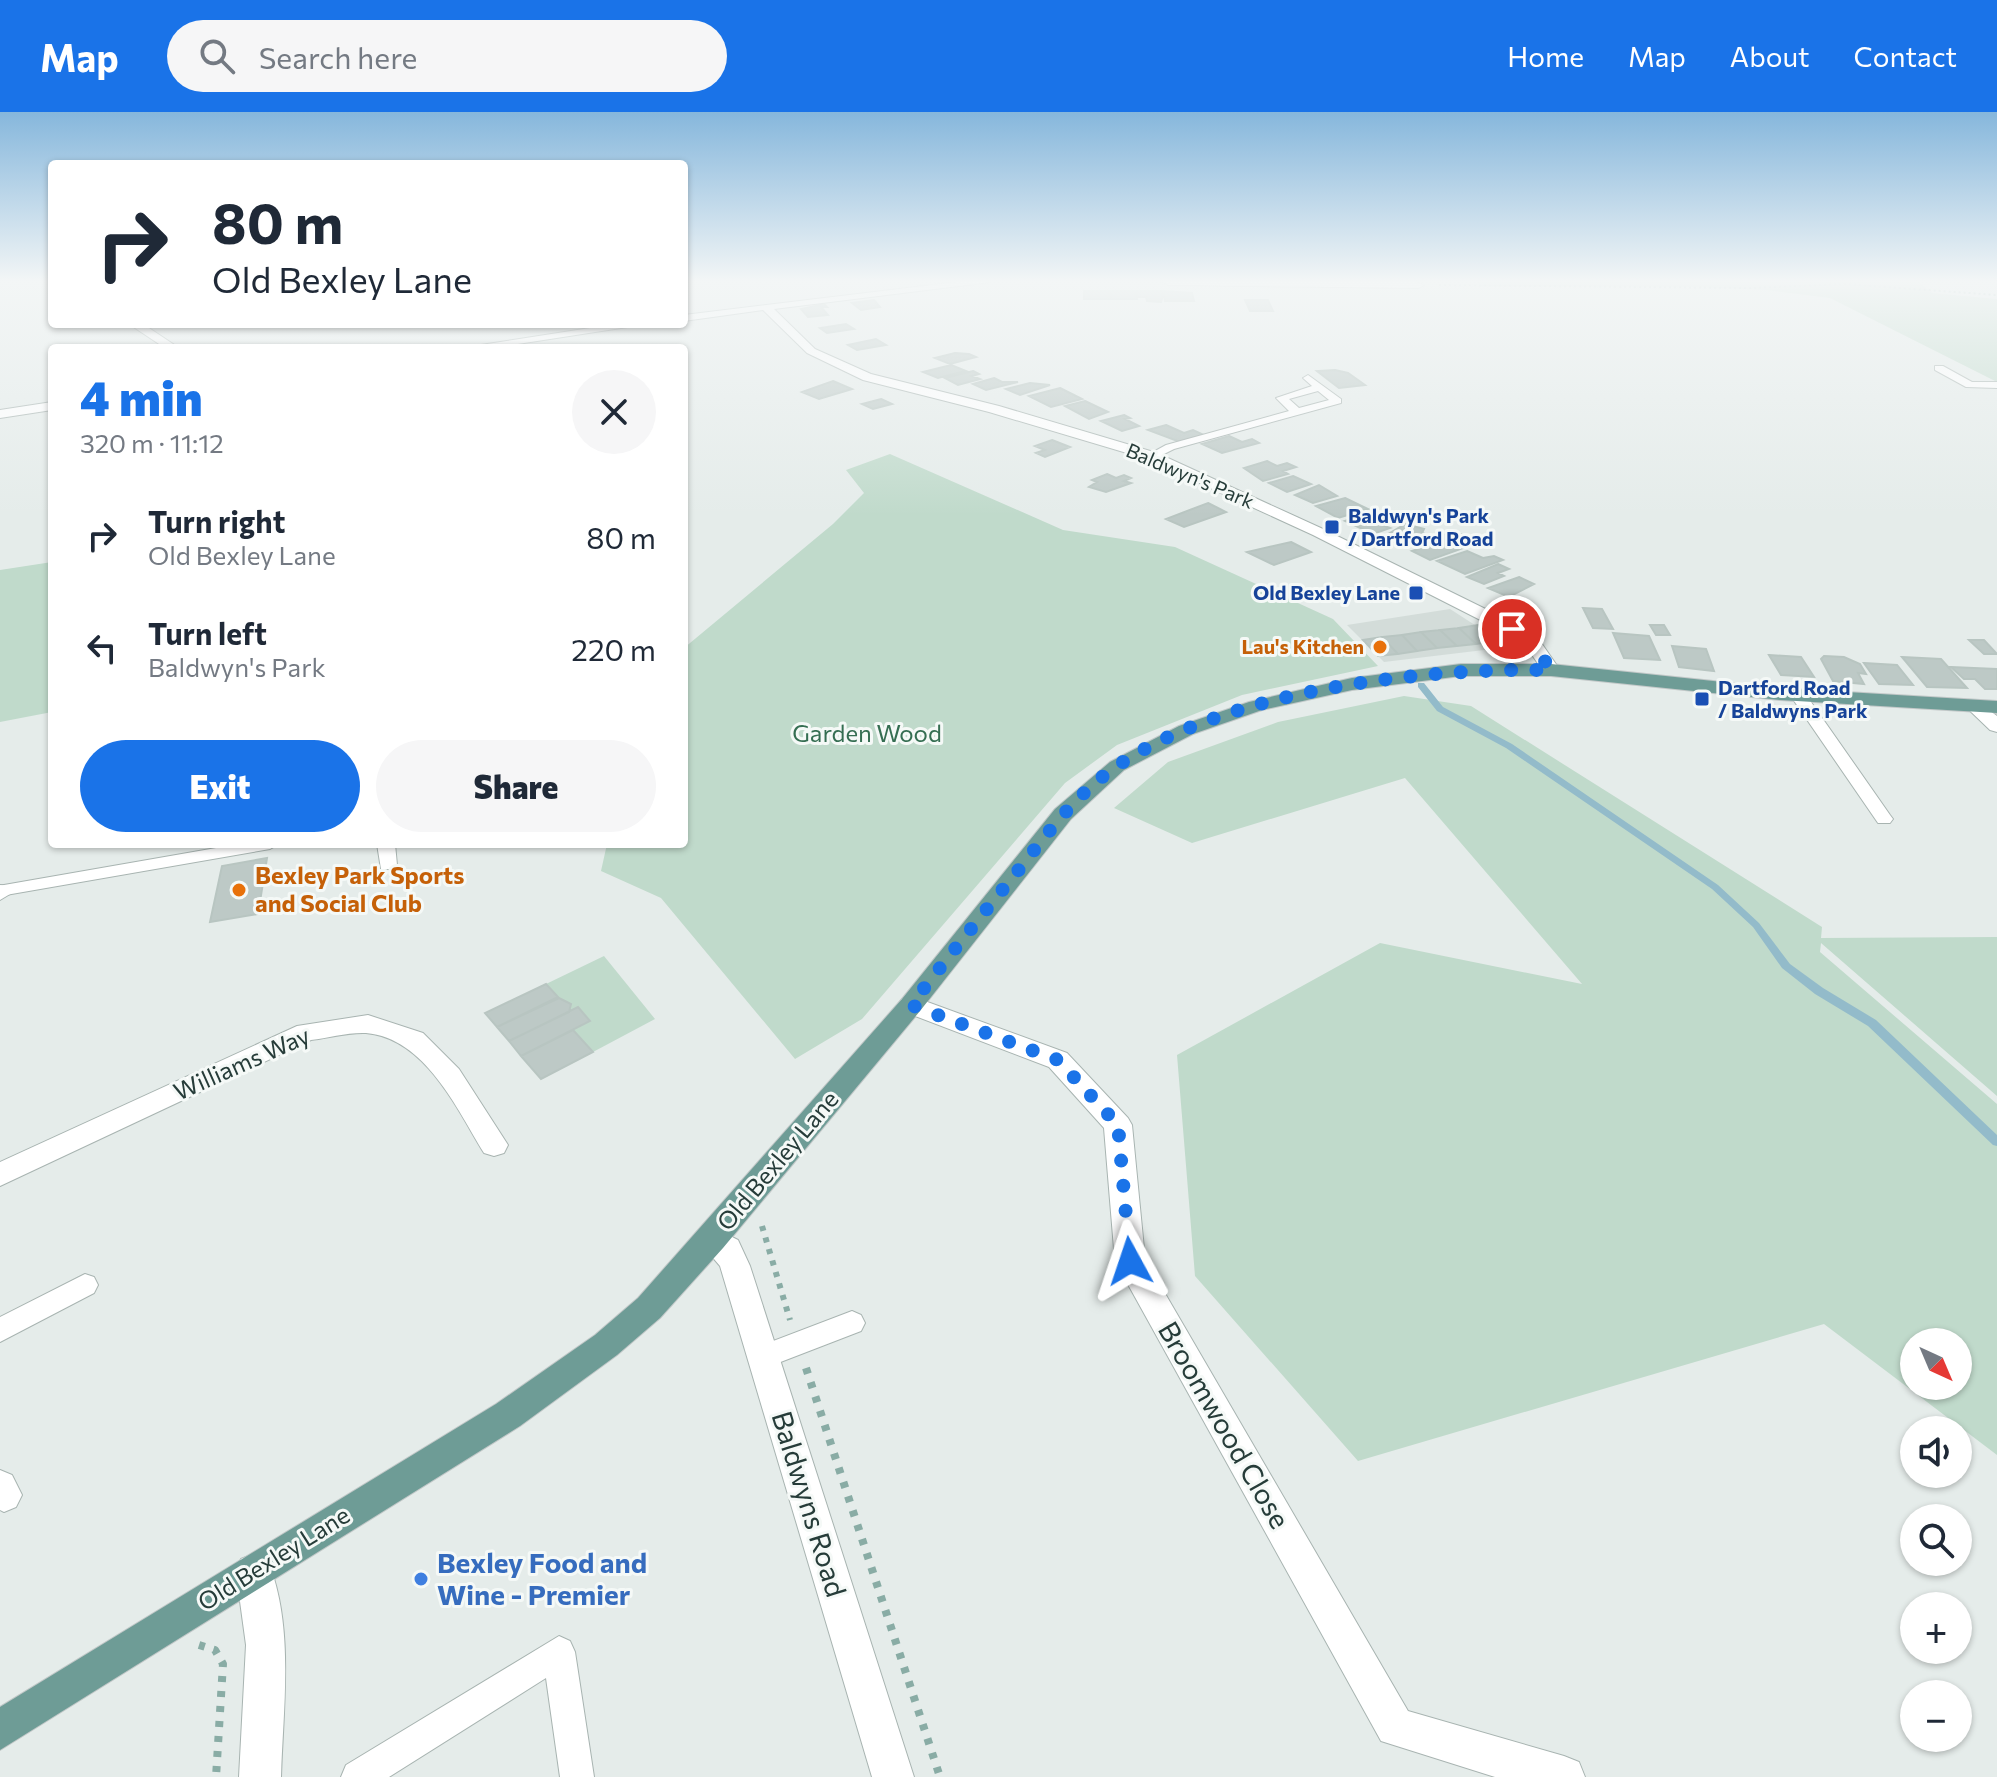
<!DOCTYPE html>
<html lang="en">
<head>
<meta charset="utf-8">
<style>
  :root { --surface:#fff; --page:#f6f6f7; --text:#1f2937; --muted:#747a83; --accent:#1a73e8 }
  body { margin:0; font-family:Commissioner,sans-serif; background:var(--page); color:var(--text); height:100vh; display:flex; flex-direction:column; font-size:30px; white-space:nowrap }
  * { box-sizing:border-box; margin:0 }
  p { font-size:26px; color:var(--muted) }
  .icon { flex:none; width:44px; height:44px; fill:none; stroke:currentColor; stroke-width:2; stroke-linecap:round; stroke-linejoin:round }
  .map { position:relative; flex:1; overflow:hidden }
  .sheet { position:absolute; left:48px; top:232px; width:640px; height:504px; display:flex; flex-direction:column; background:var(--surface); border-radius:8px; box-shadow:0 2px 6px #0004 }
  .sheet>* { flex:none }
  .guide { position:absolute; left:48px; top:48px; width:640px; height:168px; border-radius:8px; box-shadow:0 2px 6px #0004; background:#fff; color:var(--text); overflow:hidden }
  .needle { width:52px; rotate:136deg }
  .buttons { position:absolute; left:1900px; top:1216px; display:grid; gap:16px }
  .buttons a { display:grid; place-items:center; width:72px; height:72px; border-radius:50%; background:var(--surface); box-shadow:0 2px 6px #0004; font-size:40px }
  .pin { position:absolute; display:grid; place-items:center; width:68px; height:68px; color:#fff; margin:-34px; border:4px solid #fff; border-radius:50%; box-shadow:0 2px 8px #0007 }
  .me { position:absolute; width:88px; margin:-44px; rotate:355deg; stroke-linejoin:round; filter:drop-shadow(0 0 6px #0008) }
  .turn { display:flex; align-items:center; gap:28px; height:168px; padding:0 32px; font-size:36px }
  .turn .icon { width:104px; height:104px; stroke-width:2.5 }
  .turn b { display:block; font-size:56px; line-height:68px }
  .round { display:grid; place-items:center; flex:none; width:84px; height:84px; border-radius:42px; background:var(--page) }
  .head { display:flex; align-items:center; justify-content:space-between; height:136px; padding:0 32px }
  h1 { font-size:48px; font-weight:800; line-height:60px; color:var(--accent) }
  .cta { display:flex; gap:16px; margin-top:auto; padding:16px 32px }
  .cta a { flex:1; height:92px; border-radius:48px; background:var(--accent); color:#fff; font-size:32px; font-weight:800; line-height:92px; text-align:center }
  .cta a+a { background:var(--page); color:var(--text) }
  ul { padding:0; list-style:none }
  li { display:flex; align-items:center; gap:24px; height:112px; padding:0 32px }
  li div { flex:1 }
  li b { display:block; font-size:30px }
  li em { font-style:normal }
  header { display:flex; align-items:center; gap:48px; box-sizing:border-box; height:112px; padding:0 40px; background:var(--accent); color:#fff }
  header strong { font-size:38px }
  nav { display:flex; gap:44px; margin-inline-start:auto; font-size:28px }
  .search { width:560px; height:72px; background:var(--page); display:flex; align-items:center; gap:20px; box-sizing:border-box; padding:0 28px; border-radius:44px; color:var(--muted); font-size:30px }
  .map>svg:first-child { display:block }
  .built { fill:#d3dcd9 }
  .green { fill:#c0dacb; fill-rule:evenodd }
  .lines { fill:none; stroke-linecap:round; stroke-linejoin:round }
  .stream { fill:#93bbca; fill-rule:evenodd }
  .building { fill:#bdc9c6; stroke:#b8c5c1; stroke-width:2 }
  .service-casing { stroke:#a8b4b1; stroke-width:2 }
  .minor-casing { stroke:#a8b4b1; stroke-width:2 }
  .primary-casing { stroke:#c2c8c8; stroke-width:2 }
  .path-far2 { stroke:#89aca5; stroke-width:2; stroke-dasharray:2 3; stroke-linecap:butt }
  .path-far1 { stroke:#89aca5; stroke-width:6; stroke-dasharray:5 7; stroke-linecap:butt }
  .path { stroke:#89aca5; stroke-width:8; stroke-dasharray:6 9; stroke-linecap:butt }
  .service { fill:#fff; fill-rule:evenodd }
  .minor { fill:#fff; fill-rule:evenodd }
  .primary { fill:#6e9c96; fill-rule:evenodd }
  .route { stroke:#1a73e8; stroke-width:14; stroke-dasharray:0 25.2 }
  .transit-dot { fill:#1a4fb4; stroke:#f5f9f7; stroke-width:3 }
  .food-dot { fill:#e8710a; stroke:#f5f9f7; stroke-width:3 }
  .shop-dot { fill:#3f7fe0; stroke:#f5f9f7; stroke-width:3 }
  .labels { text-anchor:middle; stroke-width:6; stroke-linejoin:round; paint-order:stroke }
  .far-street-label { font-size:20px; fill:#263c39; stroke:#f5f9f7 }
  .far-transit-label { font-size:20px; font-weight:bold; fill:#164399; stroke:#f5f9f7; text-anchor:start }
  .far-food-label { font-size:20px; font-weight:bold; fill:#c56008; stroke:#f5f9f7; text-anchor:end }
  .park-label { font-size:24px; fill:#356e52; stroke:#f5f9f7 }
  .food-label { font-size:24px; font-weight:bold; fill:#c56008; stroke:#f5f9f7; text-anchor:start }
  .street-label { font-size:24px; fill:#263c39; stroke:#f5f9f7 }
  .near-street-label { font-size:28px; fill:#263c39; stroke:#f5f9f7 }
  .near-shop-label { font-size:28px; font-weight:bold; fill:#366cbe; stroke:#f5f9f7; text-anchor:start }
</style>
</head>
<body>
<header>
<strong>Map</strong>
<div class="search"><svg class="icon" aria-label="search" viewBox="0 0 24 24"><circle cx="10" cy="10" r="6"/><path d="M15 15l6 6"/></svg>Search here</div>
<nav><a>Home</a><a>Map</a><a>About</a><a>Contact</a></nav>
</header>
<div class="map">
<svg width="1997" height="1665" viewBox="0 0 1997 1665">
  <rect width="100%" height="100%" fill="#e5ecea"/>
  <path class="built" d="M 1450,497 L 1509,535 L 1384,550 L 1347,513 Z"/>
  <path class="green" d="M 1479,170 L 1919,170 L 1932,181 L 1997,187 L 1997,270 L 1830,186 L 1767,178 L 1700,175 L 1479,174 Z
    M 890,342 L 1063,418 L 1175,435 L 1333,507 L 1378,554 L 1242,583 L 1117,633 L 1065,671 L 862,907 L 795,947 L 661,786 L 601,759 L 607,732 L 684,732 L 684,536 L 833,412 L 864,381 L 846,358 Z
    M 52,450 L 52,600 L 0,610 L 0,458 Z
    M 1404,584 L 1471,594 L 1822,815 L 1821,826 L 1997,825 L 1997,984 L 1821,831 L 1820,840 L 1997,992 L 1997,1343 L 1824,1212 L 1358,1349 L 1195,1164 L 1177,943 L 1380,831 L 1582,872 L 1405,666 L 1192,731 L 1114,696 L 1168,650 L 1278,610 ZM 1914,1230 L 1958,1230 L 1958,1274 L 1914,1274 Z
    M 604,844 L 655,907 L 593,940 L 573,918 L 590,908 L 578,895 L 569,900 L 570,892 L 559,886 L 546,872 Z"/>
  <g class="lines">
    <path class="stream" d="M 1418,571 L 1424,571 L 1443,595 L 1512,632 L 1718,773 L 1759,811 L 1790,852 L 1823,876 L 1876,908 L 1997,1023 L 1997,1034 L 1993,1033 L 1868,914 L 1815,882 L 1782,856 L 1753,815 L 1712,777 L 1506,636 L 1437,599 L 1418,575 Z"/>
  </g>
  <path class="building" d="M 1084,179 L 1109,179 L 1110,187 L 1084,187 Z
    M 1110,179 L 1134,179 L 1137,187 L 1112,187 Z
    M 1136,179 L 1162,179 L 1163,183 L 1161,190 L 1147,189 L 1146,185 L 1137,185 Z
    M 1163,179 L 1192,181 L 1194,189 L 1165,189 Z
    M 874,188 L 880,195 L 861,198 L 852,191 Z
    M 1245,188 L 1268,188 L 1273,199 L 1250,199 Z
    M 824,192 L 827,195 L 821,195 L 828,203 L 808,205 L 801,197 Z
    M 846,212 L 854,217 L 827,221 L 820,216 Z
    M 876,227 L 886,233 L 857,238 L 848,233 Z
    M 955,241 L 969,242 L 976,245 L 950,252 L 935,246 Z
    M 951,253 L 966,259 L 938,266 L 923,260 Z
    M 1335,258 L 1348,261 L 1365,273 L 1339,276 L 1317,259 Z
    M 973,259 L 979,262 L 972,264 L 980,267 L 958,273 L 945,266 Z
    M 994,266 L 1002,270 L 1018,270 L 986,278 L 973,272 Z
    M 833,269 L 852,277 L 819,287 L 802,280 Z
    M 1030,271 L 1050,273 L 1020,283 L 1006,277 Z
    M 1060,276 L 1082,287 L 1051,295 L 1029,284 Z
    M 881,287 L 892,292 L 873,297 L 862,292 Z
    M 1085,289 L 1108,300 L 1089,307 L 1065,294 Z
    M 1124,303 L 1130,306 L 1125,307 L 1139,314 L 1122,319 L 1101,309 Z
    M 1166,313 L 1184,321 L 1193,318 L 1204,323 L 1180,330 L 1148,318 Z
    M 1229,324 L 1242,330 L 1252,327 L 1259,331 L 1222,341 L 1202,332 Z
    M 1052,328 L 1070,335 L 1045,345 L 1036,341 L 1045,338 L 1035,334 Z
    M 1267,349 L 1277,354 L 1287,351 L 1296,355 L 1283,359 L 1288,362 L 1263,369 L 1244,356 Z
    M 1107,362 L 1116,366 L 1124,363 L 1131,366 L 1124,369 L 1131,371 L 1106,380 L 1089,375 L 1097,370 L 1092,368 Z
    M 1293,364 L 1311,372 L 1287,380 L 1269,371 Z
    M 1319,373 L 1337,384 L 1313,391 L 1295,383 Z
    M 1345,386 L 1368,397 L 1338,406 L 1316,394 Z
    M 1208,391 L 1226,400 L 1184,415 L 1166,407 Z
    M 1372,400 L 1392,409 L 1382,413 L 1390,416 L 1373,422 L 1345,409 Z
    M 1405,412 L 1424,417 L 1422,421 L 1428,423 L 1401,433 L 1383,425 Z
    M 1452,420 L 1468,424 L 1460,427 L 1469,434 L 1430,448 L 1412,439 L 1421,436 L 1415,433 Z
    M 1291,430 L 1311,440 L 1274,453 L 1247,440 Z
    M 1467,439 L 1483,446 L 1494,444 L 1503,448 L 1465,462 L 1437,449 Z
    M 1498,452 L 1509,457 L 1498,461 L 1504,464 L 1484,472 L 1467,465 Z
    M 1519,465 L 1534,472 L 1509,485 L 1488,476 Z
    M 1583,496 L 1602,497 L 1613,517 L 1593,516 Z
    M 1478,513 L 1495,529 L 1476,532 L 1459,516 Z
    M 1650,513 L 1664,513 L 1670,523 L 1656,523 Z
    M 1459,516 L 1476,532 L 1457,534 L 1440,518 Z
    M 1440,518 L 1457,534 L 1437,536 L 1421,520 Z
    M 1421,520 L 1437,536 L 1417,539 L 1402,523 Z
    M 1613,521 L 1649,524 L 1660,548 L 1624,546 Z
    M 1402,523 L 1417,539 L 1398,542 L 1382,525 Z
    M 1382,525 L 1398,542 L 1378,544 L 1363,528 Z
    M 1969,528 L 1984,528 L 1997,542 L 1984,542 Z
    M 1672,534 L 1706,537 L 1714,559 L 1679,555 Z
    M 1769,543 L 1801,545 L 1814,565 L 1781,563 Z
    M 1824,544 L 1844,545 L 1860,552 L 1866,562 L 1858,561 L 1864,572 L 1833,569 L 1821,547 Z
    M 1902,545 L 1941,547 L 1967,576 L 1927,575 Z
    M 1864,551 L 1897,553 L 1913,573 L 1879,572 Z
    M 1951,555 L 1997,557 L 1997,577 L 1985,577 L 1975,567 L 1964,567 Z
    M 267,746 L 258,802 L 210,810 L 222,754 Z
    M 546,872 L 558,885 L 497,915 L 485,901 Z
    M 559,886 L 571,892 L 569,900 L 509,929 L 497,915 Z
    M 578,895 L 590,909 L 521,944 L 509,929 Z
    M 573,918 L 593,940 L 541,967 L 521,944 Z"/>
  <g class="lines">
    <defs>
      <path id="service" d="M 1935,254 L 1943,254 L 1972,270 L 1997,270 L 1997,276 L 1966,275 L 1935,258 Z
        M 1308,263 L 1341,287 L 1341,291 L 1174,337 L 1156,346 L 1146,344 L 1166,333 L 1289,299 L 1276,286 L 1312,274 L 1303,266 ZM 1318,279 L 1329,288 L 1299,296 L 1289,287 Z
        M 1798,578 L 1804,580 L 1890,703 L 1893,707 L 1890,711 L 1878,711 L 1790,583 Z
        M 239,732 L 279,732 L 270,737 L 0,784 L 0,774 L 4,773 Z
        M 377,732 L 395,732 L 397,753 L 395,757 L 381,757 Z
        M 85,1162 L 94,1165 L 98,1173 L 94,1181 L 0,1230 L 0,1205 Z
        M 852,1199 L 861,1203 L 865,1211 L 861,1219 L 765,1256 L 755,1252 L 751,1244 L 755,1236 Z
        M 559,1524 L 570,1529 L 575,1540 L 594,1665 L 560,1665 L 546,1566 L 389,1665 L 341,1665 L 346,1653 Z"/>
      <path id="minor" d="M 957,170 L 991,170 L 774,197 L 815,237 L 871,262 L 999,294 L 1157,341 L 1323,417 L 1518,513 L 1542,532 L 1560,558 L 1557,562 L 1545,562 L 1530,540 L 1506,521 L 1313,423 L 1147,347 L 989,300 L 863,268 L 807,241 L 763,198 L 684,209 L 684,203 Z
        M 1163,170 L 1415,170 L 1424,173 L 1419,176 L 1168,173 Z
        M 129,212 L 143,212 L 179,236 L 165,236 Z
        M 616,212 L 647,212 L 492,236 L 461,236 Z
        M 52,290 L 52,298 L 0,306 L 0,298 Z
        M 1976,589 L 1997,604 L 1997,620 L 1990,618 L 1966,595 Z
        M 0,773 L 12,774 L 15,779 L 0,788 Z
        M 911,884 L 1067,941 L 1128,1006 L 1132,1013 L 1145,1147 L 1408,1599 L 1564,1644 L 1579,1650 L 1585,1665 L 1495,1665 L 1381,1629 L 1115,1149 L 1104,1016 L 1049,955 L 902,899 L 898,893 L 902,887 Z
        M 368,903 L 423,921 L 459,957 L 508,1033 L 504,1041 L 494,1044 L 484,1041 C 457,997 425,926 366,921 C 349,920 328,926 311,928 L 0,1074 L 0,1050 L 297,914 Z
        M 712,1115 L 738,1128 L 750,1154 L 914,1665 L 872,1665 L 720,1154 L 697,1127 L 701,1118 Z
        M 0,1358 L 12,1363 L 22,1383 L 16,1395 L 4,1400 L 0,1398 Z
        M 254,1442 L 267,1447 C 295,1513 283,1595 281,1665 L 239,1665 L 246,1533 L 236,1460 L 241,1447 Z"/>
      <path id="primary" d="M 1461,552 L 1551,552 L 1780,576 L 1997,589 L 1997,601 L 1780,588 L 1551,564 L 1461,564 L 1352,578 L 1262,598 L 1193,622 L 1124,658 L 1071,707 L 920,899 L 723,1136 L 660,1206 L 617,1243 L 520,1314 L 0,1638 L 0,1595 L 496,1292 L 595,1223 L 638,1186 L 902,887 L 1055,697 L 1110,650 L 1179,614 L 1249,590 L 1352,566 Z"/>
    </defs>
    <use href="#service" class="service-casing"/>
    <use href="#minor" class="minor-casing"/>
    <use href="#primary" class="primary-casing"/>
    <path class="path-far2" d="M 1439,173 L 1749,176 L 1844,172 L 1997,183"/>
    <path class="path-far1" d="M 762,1114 L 790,1208"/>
    <path class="path" d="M 806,1256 L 940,1665
      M 199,1533 L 215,1538 L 223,1552 L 216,1665"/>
    <use href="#service" class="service"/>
    <use href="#minor" class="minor"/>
    <use href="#primary" class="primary"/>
  </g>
  <linearGradient id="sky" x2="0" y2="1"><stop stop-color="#86b7dc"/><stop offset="0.42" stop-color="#f3f6f6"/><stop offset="1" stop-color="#f3f6f6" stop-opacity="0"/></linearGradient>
  <rect width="1997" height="403" fill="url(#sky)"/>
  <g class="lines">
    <path class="route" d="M 1130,1149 L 1118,1013 L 1058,948 L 911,893 C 946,848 981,804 1017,760 C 1047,722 1076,682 1117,654 C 1228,578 1419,556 1551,558 L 1536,536 L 1512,517"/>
  </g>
  <g class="transit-dot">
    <rect x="1324" y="407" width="16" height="16" rx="4"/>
    <rect x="1408" y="473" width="16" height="16" rx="4"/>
    <rect x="1694" y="579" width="16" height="16" rx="4"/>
  </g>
  <g class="food-dot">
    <circle cx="1380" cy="535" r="8"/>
    <circle cx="239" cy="778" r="8"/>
  </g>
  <circle class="shop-dot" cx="421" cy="1467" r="8"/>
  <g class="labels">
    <g class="far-street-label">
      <text transform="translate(1190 364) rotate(23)" y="7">Baldwyn's Park</text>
    </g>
    <g class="far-transit-label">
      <text x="1348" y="411">Baldwyn's Park<tspan x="1348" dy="23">/ Dartford Road</tspan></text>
      <text x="1400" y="488" text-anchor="end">Old Bexley Lane</text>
      <text x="1718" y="583">Dartford Road<tspan x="1718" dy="23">/ Baldwyns Park</tspan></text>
    </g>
    <g class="far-food-label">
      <text x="1364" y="542">Lau's Kitchen</text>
    </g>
    <g class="park-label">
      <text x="867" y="630">Garden Wood</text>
    </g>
    <g class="food-label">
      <text x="255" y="772">Bexley Park Sports<tspan x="255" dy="28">and Social Club</tspan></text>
    </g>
    <g class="street-label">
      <text transform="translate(242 952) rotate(-24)" y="8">Williams Way</text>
      <text transform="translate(778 1049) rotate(-50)" y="8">Old Bexley Lane</text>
      <text transform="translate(274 1447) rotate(-32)" y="8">Old Bexley Lane</text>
    </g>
    <g class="near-street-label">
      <text transform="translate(1224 1313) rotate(60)" y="10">Broomwood Close</text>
      <text transform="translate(809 1392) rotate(73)" y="10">Baldwyns Road</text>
    </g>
    <g class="near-shop-label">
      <text x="437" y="1461">Bexley Food and<tspan x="437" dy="32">Wine - Premier</tspan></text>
    </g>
  </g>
</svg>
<div class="buttons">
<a><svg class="needle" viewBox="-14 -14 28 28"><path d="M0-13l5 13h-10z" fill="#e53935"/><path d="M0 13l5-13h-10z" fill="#747a83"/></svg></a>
<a><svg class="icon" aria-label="sound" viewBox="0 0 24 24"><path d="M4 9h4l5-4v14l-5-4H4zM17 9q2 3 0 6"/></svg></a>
<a><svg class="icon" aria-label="search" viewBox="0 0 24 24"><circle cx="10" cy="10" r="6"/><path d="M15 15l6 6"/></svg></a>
<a>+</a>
<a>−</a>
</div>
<div class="pin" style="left:1512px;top:517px;background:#d93025"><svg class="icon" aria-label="arrive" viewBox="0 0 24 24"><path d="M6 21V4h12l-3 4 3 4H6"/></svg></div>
<svg class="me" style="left:1130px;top:1149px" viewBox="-20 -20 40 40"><path d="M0-17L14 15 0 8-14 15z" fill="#1a73e8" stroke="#fff" stroke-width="4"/></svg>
<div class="guide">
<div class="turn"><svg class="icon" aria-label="right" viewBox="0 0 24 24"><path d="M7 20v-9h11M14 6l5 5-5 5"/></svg><div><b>80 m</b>Old Bexley Lane</div></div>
</div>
<section class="sheet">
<div class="head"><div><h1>4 min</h1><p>320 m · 11:12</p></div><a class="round"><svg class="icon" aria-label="close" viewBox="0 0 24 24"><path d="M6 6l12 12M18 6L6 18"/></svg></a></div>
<ul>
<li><svg class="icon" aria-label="right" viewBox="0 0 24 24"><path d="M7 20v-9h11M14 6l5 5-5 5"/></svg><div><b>Turn right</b><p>Old Bexley Lane</p></div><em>80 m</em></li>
<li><svg class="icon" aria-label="left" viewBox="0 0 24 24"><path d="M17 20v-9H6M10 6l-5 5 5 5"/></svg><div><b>Turn left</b><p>Baldwyn's Park</p></div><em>220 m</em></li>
</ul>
<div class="cta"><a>Exit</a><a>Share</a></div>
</section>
</div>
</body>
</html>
